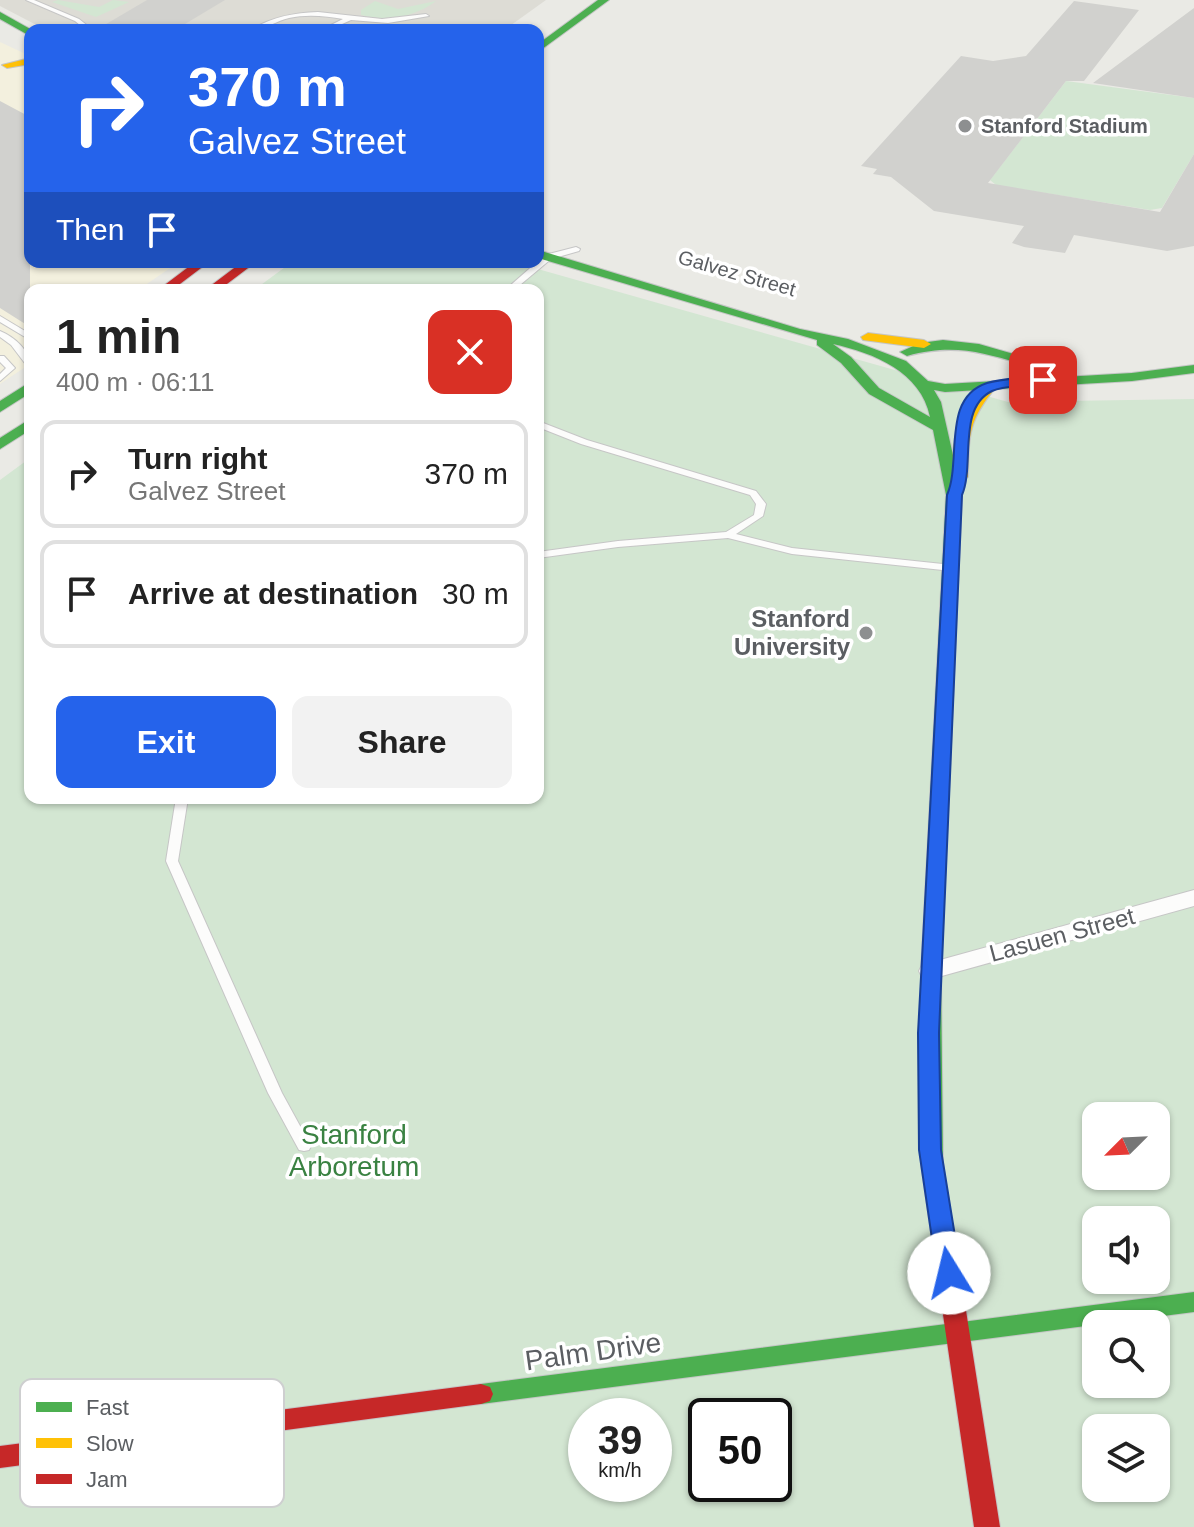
<!DOCTYPE html>
<html lang="en">
<head>
<meta charset="utf-8">
<style>
  :root { --surface:#fff; --page:#f2f2f2; --text:#222; --muted:#767676; --line:#e0e0e0; --accent:#2563eb }
  body { margin:0; font-family:Helvetica,sans-serif; background:var(--page); color:var(--text); height:100vh; display:flex; flex-direction:column; font-size:30px; white-space:nowrap }
  * { box-sizing:border-box; margin:0 }
  p { font-size:26px; color:var(--muted) }
  .icon { flex:none; width:44px; height:44px; fill:none; stroke:currentColor; stroke-width:2; stroke-linecap:round; stroke-linejoin:round }
  .map { position:relative; flex:1; overflow:hidden }
  .details { position:absolute; left:24px; top:284px; width:520px; height:520px; display:flex; flex-direction:column; background:var(--surface); border-radius:16px; box-shadow:0 2px 6px #0004 }
  .details>* { flex:none }
  .hud { position:absolute; left:24px; top:24px; width:520px; height:244px; border-radius:16px; box-shadow:0 2px 6px #0004; background:#2563eb; color:#fff; overflow:hidden }
  .needle { width:52px; rotate:246deg }
  .tools { position:absolute; left:1082px; top:1102px; display:grid; gap:16px }
  .tools a { display:grid; place-items:center; width:88px; height:88px; border-radius:16px; background:var(--surface); box-shadow:0 2px 6px #0004; font-size:40px }
  .speed { position:absolute; left:568px; top:1398px; display:flex; gap:16px; font-size:40px; font-weight:700; text-align:center }
  .speed>* { display:grid; place-content:center; width:104px; height:104px; border-radius:50%; background:var(--surface); box-shadow:0 2px 6px #0004; line-height:1 }
  .speed small { font-size:20px; font-weight:400 }
  .speed .limit { border:4px solid #111; border-radius:12px; background:#fff; color:#111 }
  .pin { position:absolute; display:grid; place-items:center; width:68px; height:68px; color:#fff; margin:-34px; border-radius:16px; box-shadow:0 4px 12px #0006 }
  .me { position:absolute; width:88px; margin:-44px; rotate:351deg; stroke-linejoin:round; filter:drop-shadow(0 0 6px #0008) }
  .turn { display:flex; align-items:center; gap:28px; height:168px; padding:0 32px; font-size:36px }
  .turn .icon { width:104px; height:104px; stroke-width:2.5 }
  .turn b { display:block; font-size:56px; line-height:68px }
  .then { display:flex; align-items:center; height:76px; padding:0 32px; background:#0003; gap:16px; font-size:30px }
  .round { display:grid; place-items:center; flex:none; width:84px; height:84px; border-radius:16px; background:var(--page) }
  .headline { display:flex; align-items:center; justify-content:space-between; height:136px; padding:0 32px }
  h1 { font-size:48px; font-weight:600; line-height:60px }
  .button { display:flex; gap:16px; margin-top:auto; padding:16px 32px }
  .button a { flex:1; height:92px; border-radius:16px; background:var(--accent); color:#fff; font-size:32px; font-weight:600; line-height:92px; text-align:center }
  .button a+a { background:var(--page); color:var(--text) }
  ul { padding:0; list-style:none }
  li { display:flex; align-items:center; gap:24px; height:108px; margin:0 16px 12px; padding:0 16px; border:4px solid var(--line); border-radius:16px }
  li div { flex:1 }
  li b { display:block; font-size:30px }
  li em { font-style:normal }
  .map>svg:first-child { display:block }
  .commercial { fill:#f3f0de }
  .education { fill:#dddcd5 }
  .green { fill:#d3e6d2; fill-rule:evenodd }
  .building { fill:#d1d1ce }
  .lines { fill:none; stroke-linecap:round; stroke-linejoin:round }
  .lane-casing { stroke:#c6c6c6; stroke-width:2 }
  .street-casing { stroke:#c6c6c6; stroke-width:2 }
  .fast-casing { stroke:#c5c6c6; stroke-width:2 }
  .slow-casing { stroke:#c5c6c6; stroke-width:2 }
  .jam-casing { stroke:#c5c6c6; stroke-width:2 }
  .lane { fill:#fcfcfb; fill-rule:evenodd }
  .street { fill:#fcfcfb; fill-rule:evenodd }
  .fast { fill:#4caf50; fill-rule:evenodd }
  .slow { fill:#ffc107; fill-rule:evenodd }
  .jam { fill:#c62828; fill-rule:evenodd }
  .route { fill:#2563eb; stroke:#184099; stroke-width:2 }
  .poi-dot { fill:#8d8f90; stroke:#fff; stroke-width:3 }
  .labels { text-anchor:middle; stroke-width:7; stroke-linejoin:round; paint-order:stroke }
  .far-poi-label { font-size:20px; font-weight:bold; fill:#5b5e62; stroke:#fff; text-anchor:start }
  .far-street-label { font-size:20px; fill:#5b5e62; stroke:#fff }
  .poi-label { font-size:24px; font-weight:bold; fill:#5b5e62; stroke:#fff; text-anchor:end }
  .street-label { font-size:24px; fill:#5b5e62; stroke:#fff }
  .near-park-label { font-size:28px; fill:#3a8242; stroke:#fff }
  .near-street-label { font-size:28px; fill:#5b5e62; stroke:#fff }
  .key { fill:#fff; stroke:#cecfd0; stroke-width:2 }
  .key-label { font-size:22px; fill:#5b5e62 }
</style>
</head>
<body>
<div class="map">
<svg width="1194" height="1527" viewBox="0 0 1194 1527">
  <rect width="100%" height="100%" fill="#eaeae5"/>
  <path class="commercial" d="M 0,42 L 30,56 L 30,262 L 179,262 L 138,290 L 30,290 L 30,364 L 0,384 Z"/>
  <path class="education" d="M 0,0 L 546,0 L 504,30 L 46,30 L 0,6 Z"/>
  <path class="green" d="M 58,0 L 99,7 L 113,0 L 129,2 L 96,17 L 52,2 Z
    M 375,1 L 398,9 L 436,1 C 415,17 387,22 361,15 L 361,10 Z
    M 1066,81 L 1194,98 L 1194,154 L 1162,208 L 1150,210 L 996,185 L 990,180 Z
    M 292,262 L 513,262 L 1008,402 L 1194,399 L 1194,1527 L 0,1527 L 0,480 L 30,458 L 30,798 L 538,798 L 538,290 L 254,290 ZM 1096,1116 L 1156,1116 L 1156,1176 L 1096,1176 ZM 1096,1220 L 1156,1220 L 1156,1280 L 1096,1280 ZM 1096,1324 L 1156,1324 L 1156,1384 L 1096,1384 ZM 586,1416 L 654,1416 L 654,1484 L 586,1484 ZM 706,1416 L 774,1416 L 774,1484 L 706,1484 ZM 1096,1428 L 1156,1428 L 1156,1488 L 1096,1488 Z"/>
  <path class="building" d="M 147,0 L 225,0 L 175,30 L 96,30 Z
    M 1074,1 L 1139,10 L 1084,81 L 1066,81 L 988,183 L 1160,212 L 1194,154 L 1194,246 L 1167,251 L 1074,235 L 1065,253 L 1024,247 L 1012,243 L 1024,226 L 934,211 L 891,177 L 873,174 L 877,169 L 861,166 L 961,56 L 993,61 L 1026,56 Z
    M 1194,8 L 1194,98 L 1093,83 Z
    M 0,101 L 30,117 L 30,327 L 0,308 Z"/>
  <g class="lines">
    <defs>
      <path id="lane" d="M 26,0 L 34,0 L 79,19 L 93,30 L 86,30 L 75,21 Z
        M 318,12 L 382,19 L 426,14 L 429,16 L 388,23 L 351,20 L 331,29 L 329,28 L 329,26 L 343,19 C 326,16 307,14 289,18 C 276,21 264,30 251,30 C 271,17 293,13 318,12 Z
        M 576,247 L 580,249 L 579,251 L 551,259 L 514,290 L 505,290 L 545,255 Z
        M 0,316 L 30,334 L 30,340 L 0,322 Z
        M 0,331 C 14,337 30,350 30,366 L 27,366 L 11,345 L 0,337 Z
        M 0,356 L 4,356 L 15,368 L 0,381 L 0,374 L 6,368 L 0,362 Z
        M 538,421 L 587,440 L 756,491 L 766,504 L 763,516 L 736,534 L 792,548 L 952,565 L 957,568 L 952,571 L 792,554 L 728,538 L 618,547 L 538,558 L 538,552 L 618,541 L 726,532 L 754,515 L 756,504 L 750,495 L 581,444 L 538,427 Z
        M 176,798 L 188,798 L 178,861 L 282,1093 L 311,1146 L 309,1150 L 304,1151 L 299,1150 L 268,1093 L 166,861 Z"/>
      <path id="street" d="M 1194,890 L 1194,906 L 931,979 L 922,977 L 919,971 L 922,965 Z"/>
      <path id="fast" d="M 598,0 L 609,0 L 538,52 L 538,44 Z
        M 0,12 L 32,30 L 30,36 L 0,19 Z
        M 538,250 L 800,329 L 848,339 L 906,361 L 928,381 L 945,384 L 1132,373 L 1194,365 L 1194,373 L 1132,381 L 945,392 L 934,390 L 941,402 L 962,495 L 941,971 L 943,1164 L 940,1170 L 932,1172 L 924,1170 L 921,1164 L 921,971 L 946,495 L 933,430 L 869,394 L 841,363 L 817,345 L 817,340 L 538,258 ZM 833,344 C 874,353 921,372 930,417 L 879,388 L 851,357 Z
        M 943,340 L 979,344 L 1058,367 L 1051,371 C 994,359 966,340 907,356 L 900,352 L 920,343 Z
        M 30,382 L 30,393 L 0,412 L 0,401 Z
        M 30,419 L 30,430 L 0,449 L 0,438 Z
        M 1194,1292 L 1194,1312 L 481,1404 L 472,1401 L 469,1394 L 472,1387 L 481,1384 Z"/>
      <path id="slow" d="M 30,58 L 30,64 L 7,68 L 2,65 Z
        M 868,333 L 924,340 L 931,344 L 924,348 L 863,340 L 861,337 Z
        M 989,383 L 996,387 C 968,421 969,434 968,477 L 961,481 L 956,480 C 946,453 960,394 989,383 Z"/>
      <path id="jam" d="M 195,262 L 209,262 L 172,290 L 158,290 Z
        M 242,262 L 256,262 L 219,290 L 205,290 Z
        M 932,1156 L 940,1158 L 943,1164 L 1000,1527 L 974,1527 L 921,1164 L 924,1158 Z
        M 481,1384 L 490,1387 L 493,1394 L 490,1401 L 481,1404 L 0,1468 L 0,1446 Z"/>
    </defs>
    <use href="#lane" class="lane-casing"/>
    <use href="#street" class="street-casing"/>
    <use href="#fast" class="fast-casing"/>
    <use href="#slow" class="slow-casing"/>
    <use href="#jam" class="jam-casing"/>
    <use href="#lane" class="lane"/>
    <use href="#street" class="street"/>
    <use href="#fast" class="fast"/>
    <use href="#slow" class="slow"/>
    <use href="#jam" class="jam"/>
  </g>
  <path class="route" d="M 1043,376 L 1048,377 L 1048,383 C 1031,387 1008,384 992,391 C 957,408 975,465 962,495 L 939,1033 L 941,1150 L 961,1273 L 957,1279 L 949,1282 L 941,1279 L 937,1273 L 919,1150 L 918,1033 L 947,495 C 962,461 941,398 987,383 C 1004,378 1025,378 1043,376 Z"/>
  <g class="poi-dot">
    <circle cx="965" cy="126" r="8"/>
    <circle cx="866" cy="633" r="8"/>
  </g>
  <g class="labels">
    <g class="far-poi-label">
      <text x="981" y="133">Stanford Stadium</text>
    </g>
    <g class="far-street-label">
      <text transform="translate(737 273) rotate(16)" y="7">Galvez Street</text>
    </g>
    <g class="poi-label">
      <text x="850" y="627">Stanford<tspan x="850" dy="28">University</tspan></text>
    </g>
    <g class="street-label">
      <text transform="translate(1062 935) rotate(-15)" y="8">Lasuen Street</text>
    </g>
    <g class="near-park-label">
      <text x="354" y="1144">Stanford<tspan x="354" dy="32">Arboretum</tspan></text>
    </g>
    <g class="near-street-label">
      <text transform="translate(593 1351) rotate(-8)" y="10">Palm Drive</text>
    </g>
  </g>
  <rect x="20" y="1379" width="264" height="128" rx="12" class="key"/>
  <rect x="36" y="1402" width="36" height="10" fill="#4caf50"/>
  <rect x="36" y="1438" width="36" height="10" fill="#ffc107"/>
  <rect x="36" y="1474" width="36" height="10" fill="#c62828"/>
  <g class="key-label">
    <text x="86" y="1415">Fast</text>
    <text x="86" y="1451">Slow</text>
    <text x="86" y="1487">Jam</text>
  </g>
</svg>
<div class="tools">
<a><svg class="needle" viewBox="-14 -14 28 28"><path d="M0-13l5 13h-10z" fill="#e53935"/><path d="M0 13l5-13h-10z" fill="#767676"/></svg></a>
<a><svg class="icon" aria-label="sound" viewBox="0 0 24 24"><path d="M4 9h4l5-4v14l-5-4H4zM17 9q2 3 0 6"/></svg></a>
<a><svg class="icon" aria-label="search" viewBox="0 0 24 24"><circle cx="10" cy="10" r="6"/><path d="M15 15l6 6"/></svg></a>
<a><svg class="icon" aria-label="layers" viewBox="0 0 24 24"><path d="M12 4l9 5-9 5-9-5zM3 14l9 5 9-5"/></svg></a>
</div>
<div class="speed"><div>39<small>km/h</small></div><div class="limit">50</div></div>
<div class="pin" style="left:1043px;top:380px;background:#d93025"><svg class="icon" aria-label="arrive" viewBox="0 0 24 24"><path d="M6 21V4h12l-3 4 3 4H6"/></svg></div>
<svg class="me" style="left:949px;top:1273px" viewBox="-20 -20 40 40"><circle r="19" fill="#fff"/><path d="M0-13L10 11 0 6-10 11z" fill="#2563eb"/></svg>
<div class="hud">
<div class="turn"><svg class="icon" aria-label="right" viewBox="0 0 24 24"><path d="M7 20v-9h11M14 6l5 5-5 5"/></svg><div><b>370 m</b>Galvez Street</div></div>
<div class="then">Then<svg class="icon" aria-label="arrive" viewBox="0 0 24 24"><path d="M6 21V4h12l-3 4 3 4H6"/></svg></div>
</div>
<section class="details">
<div class="headline"><div><h1>1 min</h1><p>400 m · 06:11</p></div><a class="round" style="background:#d93025;color:#fff"><svg class="icon" aria-label="close" viewBox="0 0 24 24"><path d="M6 6l12 12M18 6L6 18"/></svg></a></div>
<ul>
<li><svg class="icon" aria-label="right" viewBox="0 0 24 24"><path d="M7 20v-9h11M14 6l5 5-5 5"/></svg><div><b>Turn right</b><p>Galvez Street</p></div><em>370 m</em></li>
<li><svg class="icon" aria-label="arrive" viewBox="0 0 24 24"><path d="M6 21V4h12l-3 4 3 4H6"/></svg><div><b>Arrive at destination</b></div><em>30 m</em></li>
</ul>
<div class="button"><a>Exit</a><a>Share</a></div>
</section>
</div>
</body>
</html>
